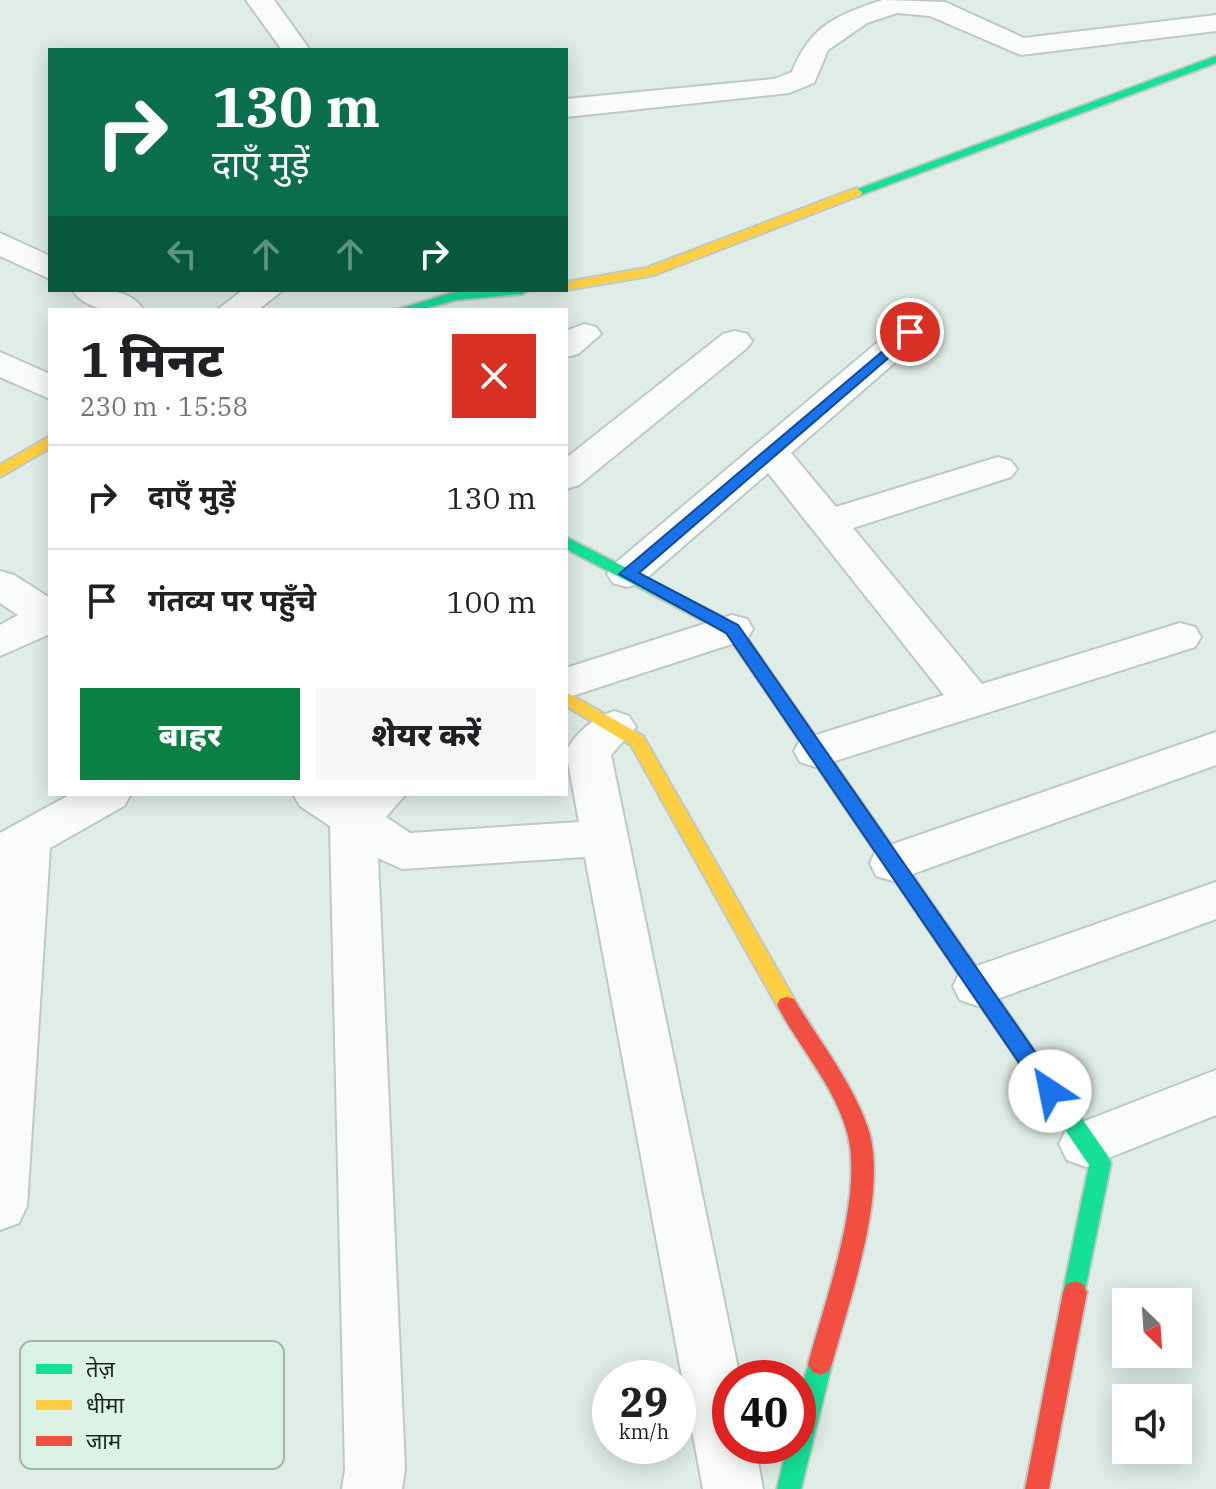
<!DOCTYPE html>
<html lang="hi">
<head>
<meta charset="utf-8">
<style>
  :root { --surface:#fff; --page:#f6f6f6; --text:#202124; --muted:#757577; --line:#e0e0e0; --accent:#0b8043 }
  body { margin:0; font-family:"IBM Plex Serif","Noto Sans Devanagari",serif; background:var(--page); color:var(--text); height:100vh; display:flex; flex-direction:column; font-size:30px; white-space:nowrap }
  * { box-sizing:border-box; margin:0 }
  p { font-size:26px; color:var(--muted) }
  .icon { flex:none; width:44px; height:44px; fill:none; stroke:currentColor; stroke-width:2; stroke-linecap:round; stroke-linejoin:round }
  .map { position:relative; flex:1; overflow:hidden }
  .side { position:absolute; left:48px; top:308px; width:520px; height:488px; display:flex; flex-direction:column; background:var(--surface); border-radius:0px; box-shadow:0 4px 20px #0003 }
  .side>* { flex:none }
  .hud { position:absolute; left:48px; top:48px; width:520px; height:244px; border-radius:0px; box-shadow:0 4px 20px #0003; background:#0b6e4f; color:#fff; overflow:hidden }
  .needle { width:52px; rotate:155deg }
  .tools { position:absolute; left:1112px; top:1288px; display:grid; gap:16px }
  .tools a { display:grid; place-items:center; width:80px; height:80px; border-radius:0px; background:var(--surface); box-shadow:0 4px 20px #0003; font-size:40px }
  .speed { position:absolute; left:592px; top:1360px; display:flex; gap:16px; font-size:40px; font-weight:700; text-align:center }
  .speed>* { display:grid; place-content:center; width:104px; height:104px; border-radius:50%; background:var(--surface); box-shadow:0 4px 20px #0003; line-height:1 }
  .speed small { font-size:20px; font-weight:400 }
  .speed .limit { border:12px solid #d22; background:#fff; color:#111 }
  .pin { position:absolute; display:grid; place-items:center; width:68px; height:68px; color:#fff; margin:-34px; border:4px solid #fff; border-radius:50%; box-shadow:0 2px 8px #0007 }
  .me { position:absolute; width:88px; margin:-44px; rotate:326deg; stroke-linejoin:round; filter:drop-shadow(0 0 6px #0008) }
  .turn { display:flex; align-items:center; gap:28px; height:168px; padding:0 32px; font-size:36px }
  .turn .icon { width:104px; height:104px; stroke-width:2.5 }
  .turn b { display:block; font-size:56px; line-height:68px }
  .lanes { display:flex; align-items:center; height:76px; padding:0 32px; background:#0003; justify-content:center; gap:40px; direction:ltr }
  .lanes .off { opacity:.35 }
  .round { display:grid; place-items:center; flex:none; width:84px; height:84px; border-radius:0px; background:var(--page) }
  .headline { display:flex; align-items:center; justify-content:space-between; height:136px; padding:0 32px }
  h1 { font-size:48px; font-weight:800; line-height:60px }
  .cta { display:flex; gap:16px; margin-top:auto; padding:16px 32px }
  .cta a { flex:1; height:92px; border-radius:0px; background:var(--accent); color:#fff; font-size:32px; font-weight:800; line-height:92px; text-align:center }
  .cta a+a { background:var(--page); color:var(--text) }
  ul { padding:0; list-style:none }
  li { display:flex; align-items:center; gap:24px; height:104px; padding:0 32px; border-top:2px solid var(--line) }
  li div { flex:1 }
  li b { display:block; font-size:30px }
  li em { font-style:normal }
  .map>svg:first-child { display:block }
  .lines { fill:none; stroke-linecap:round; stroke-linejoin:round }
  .street-casing { stroke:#bfc9c4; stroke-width:4 }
  .fast-casing { stroke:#bfc9c4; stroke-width:4 }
  .slow-casing { stroke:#bfc9c4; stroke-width:4 }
  .jam-casing { stroke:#bfc9c4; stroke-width:4 }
  .street { fill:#fafcfb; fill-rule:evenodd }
  .fast { fill:#16e098; fill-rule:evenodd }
  .slow { fill:#ffcf43; fill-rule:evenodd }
  .jam { fill:#f24e42; fill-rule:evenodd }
  .route { fill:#1a73e8; stroke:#114b97; stroke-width:2 }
  .key { fill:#dbf2e5; stroke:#a1b4a9; stroke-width:2 }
  .key-label { font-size:22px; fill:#1a231e }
</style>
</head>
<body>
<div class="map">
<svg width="1216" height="1489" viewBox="0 0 1216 1489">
  <rect width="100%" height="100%" fill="#e0ede6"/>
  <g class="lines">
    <defs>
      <path id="street" d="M 246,0 L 274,0 L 310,50 L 282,50 Z
        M 883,0 L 945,2 L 1024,38 L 1216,15 L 1216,31 L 1021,55 L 930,16 L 897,13 L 867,23 L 828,50 L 814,83 L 789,93 L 566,117 L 566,99 L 774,79 L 792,72 C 810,26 838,14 883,0 Z
        M 0,233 L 50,256 L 50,279 L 0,256 Z
        M 72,290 C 98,290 128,286 144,310 C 119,310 89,314 72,290 Z
        M 243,290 L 283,290 L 258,310 L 217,310 Z
        M 910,322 L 922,325 L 927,332 L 922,339 L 791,453 L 836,507 L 985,461 L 998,457 L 1011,461 L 1017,469 L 1011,477 L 853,528 L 982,684 L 1180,623 L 1195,627 L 1201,637 L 1195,647 L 816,767 L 800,762 L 794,751 L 800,740 L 944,695 L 768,473 L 641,583 L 627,587 L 613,583 L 607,574 L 613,565 L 898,325 Z
        M 584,324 L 596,327 L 601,334 L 578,354 L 566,357 L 566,331 Z
        M 735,331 L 747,334 L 752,341 L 747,348 L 579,485 L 566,489 L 566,458 L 723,334 Z
        M 0,352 L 50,374 L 50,399 L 0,377 Z
        M 0,571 L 14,575 L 50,598 L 50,634 L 0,656 L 0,625 L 18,615 L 0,603 Z
        M 732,615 L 747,619 L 753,629 L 747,639 L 566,698 L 566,668 Z
        M 614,711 L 629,716 L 636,727 L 611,755 L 740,1378 L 730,1378 L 730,1446 L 755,1446 L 763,1489 L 703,1489 L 585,857 L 402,869 L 378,858 L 405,1469 L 402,1489 L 342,1489 L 345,1469 L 330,826 L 300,806 L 293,794 L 406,794 L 386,817 L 410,833 L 579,822 L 566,751 C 577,732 593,718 614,711 Z
        M 1216,732 L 1216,765 L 893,881 L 876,876 L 870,863 L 876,850 Z
        M 71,794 L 131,794 L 124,806 L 50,848 L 27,1206 L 19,1223 L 0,1230 L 0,833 Z
        M 1216,882 L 1216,919 L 978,1006 L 960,1000 L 953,986 L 960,972 Z
        M 1216,1070 L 1216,1115 L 1086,1167 L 1067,1160 L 1059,1144 L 1067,1128 Z"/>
      <path id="fast" d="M 1216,56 L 1216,63 L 861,195 L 850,192 Z
        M 476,290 L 529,290 L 522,294 L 456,300 L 419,310 L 396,310 L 451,293 Z
        M 566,537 L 738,625 L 1108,1156 L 1111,1163 L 1083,1300 L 1075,1303 L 1067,1300 L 1063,1292 L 1089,1165 L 726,633 L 566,549 Z
        M 820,1353 L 828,1356 L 832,1364 L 801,1489 L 777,1489 L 787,1446 L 798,1446 C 798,1415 799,1385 812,1356 Z"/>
      <path id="slow" d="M 856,188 L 862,192 L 861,195 L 654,275 L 649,276 L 566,290 L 566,282 L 646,268 Z
        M 50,436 L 50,448 L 0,477 L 0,465 Z
        M 566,692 L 643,736 L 794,999 L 797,1005 L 794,1011 L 787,1013 L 780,1011 L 631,745 L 566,706 Z"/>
      <path id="jam" d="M 787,997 L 794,999 C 819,1040 852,1082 868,1128 C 889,1191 849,1301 832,1364 L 828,1372 L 820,1375 L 812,1372 L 808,1364 C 825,1300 866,1192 846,1129 C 833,1084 798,1046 777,1005 L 780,999 Z
        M 1075,1281 L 1083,1284 L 1087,1292 L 1049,1489 L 1025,1489 L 1063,1292 L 1067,1284 Z"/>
    </defs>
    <use href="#street" class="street-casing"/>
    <use href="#fast" class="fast-casing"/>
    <use href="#slow" class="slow-casing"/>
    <use href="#jam" class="jam-casing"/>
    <use href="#street" class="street"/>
    <use href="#fast" class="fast"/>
    <use href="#slow" class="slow"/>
    <use href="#jam" class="jam"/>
  </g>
  <path class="route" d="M 910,328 L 915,329 L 915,335 L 639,573 L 738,625 L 1058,1085 L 1061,1091 L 1058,1098 L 1043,1098 L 726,633 L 619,574 Z"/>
  <rect x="20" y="1341" width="264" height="128" rx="12" class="key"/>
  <rect x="36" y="1364" width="36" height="10" fill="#16e098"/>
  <rect x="36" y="1400" width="36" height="10" fill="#ffcf43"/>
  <rect x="36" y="1436" width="36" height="10" fill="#f24e42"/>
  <g class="key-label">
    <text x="86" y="1377">तेज़</text>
    <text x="86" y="1413">धीमा</text>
    <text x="86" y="1449">जाम</text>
  </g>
</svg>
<div class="tools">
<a><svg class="needle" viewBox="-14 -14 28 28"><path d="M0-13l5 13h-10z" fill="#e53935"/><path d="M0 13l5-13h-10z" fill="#757577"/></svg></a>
<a><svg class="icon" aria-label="sound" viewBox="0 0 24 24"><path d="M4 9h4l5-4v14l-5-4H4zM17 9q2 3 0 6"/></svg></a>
</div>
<div class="speed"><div>29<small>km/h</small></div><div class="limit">40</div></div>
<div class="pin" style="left:910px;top:332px;background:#d93025"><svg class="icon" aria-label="arrive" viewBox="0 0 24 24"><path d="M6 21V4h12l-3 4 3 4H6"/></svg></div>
<svg class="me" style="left:1050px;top:1091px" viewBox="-20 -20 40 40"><circle r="19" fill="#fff"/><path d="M0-13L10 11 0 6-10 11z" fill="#1a73e8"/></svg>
<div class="hud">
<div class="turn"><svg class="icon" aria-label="right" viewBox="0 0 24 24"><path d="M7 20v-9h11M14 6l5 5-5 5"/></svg><div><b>130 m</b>दाएँ मुड़ें</div></div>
<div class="lanes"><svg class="icon off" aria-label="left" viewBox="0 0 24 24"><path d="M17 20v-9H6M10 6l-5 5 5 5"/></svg><svg class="icon off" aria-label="ahead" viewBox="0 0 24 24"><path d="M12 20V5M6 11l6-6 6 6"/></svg><svg class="icon off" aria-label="ahead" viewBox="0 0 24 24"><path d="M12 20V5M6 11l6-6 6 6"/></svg><svg class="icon" aria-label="right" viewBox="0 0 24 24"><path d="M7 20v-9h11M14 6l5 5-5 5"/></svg></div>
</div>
<section class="side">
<div class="headline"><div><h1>1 मिनट</h1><p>230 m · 15:58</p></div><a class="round" style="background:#d93025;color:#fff"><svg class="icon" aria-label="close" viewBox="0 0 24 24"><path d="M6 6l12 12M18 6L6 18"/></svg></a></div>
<ul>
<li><svg class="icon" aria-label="right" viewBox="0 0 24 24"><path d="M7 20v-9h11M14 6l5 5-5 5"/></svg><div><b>दाएँ मुड़ें</b></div><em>130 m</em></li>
<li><svg class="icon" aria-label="arrive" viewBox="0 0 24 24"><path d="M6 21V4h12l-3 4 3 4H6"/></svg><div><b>गंतव्य पर पहुँचे</b></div><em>100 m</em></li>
</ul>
<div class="cta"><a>बाहर</a><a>शेयर करें</a></div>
</section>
</div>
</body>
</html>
